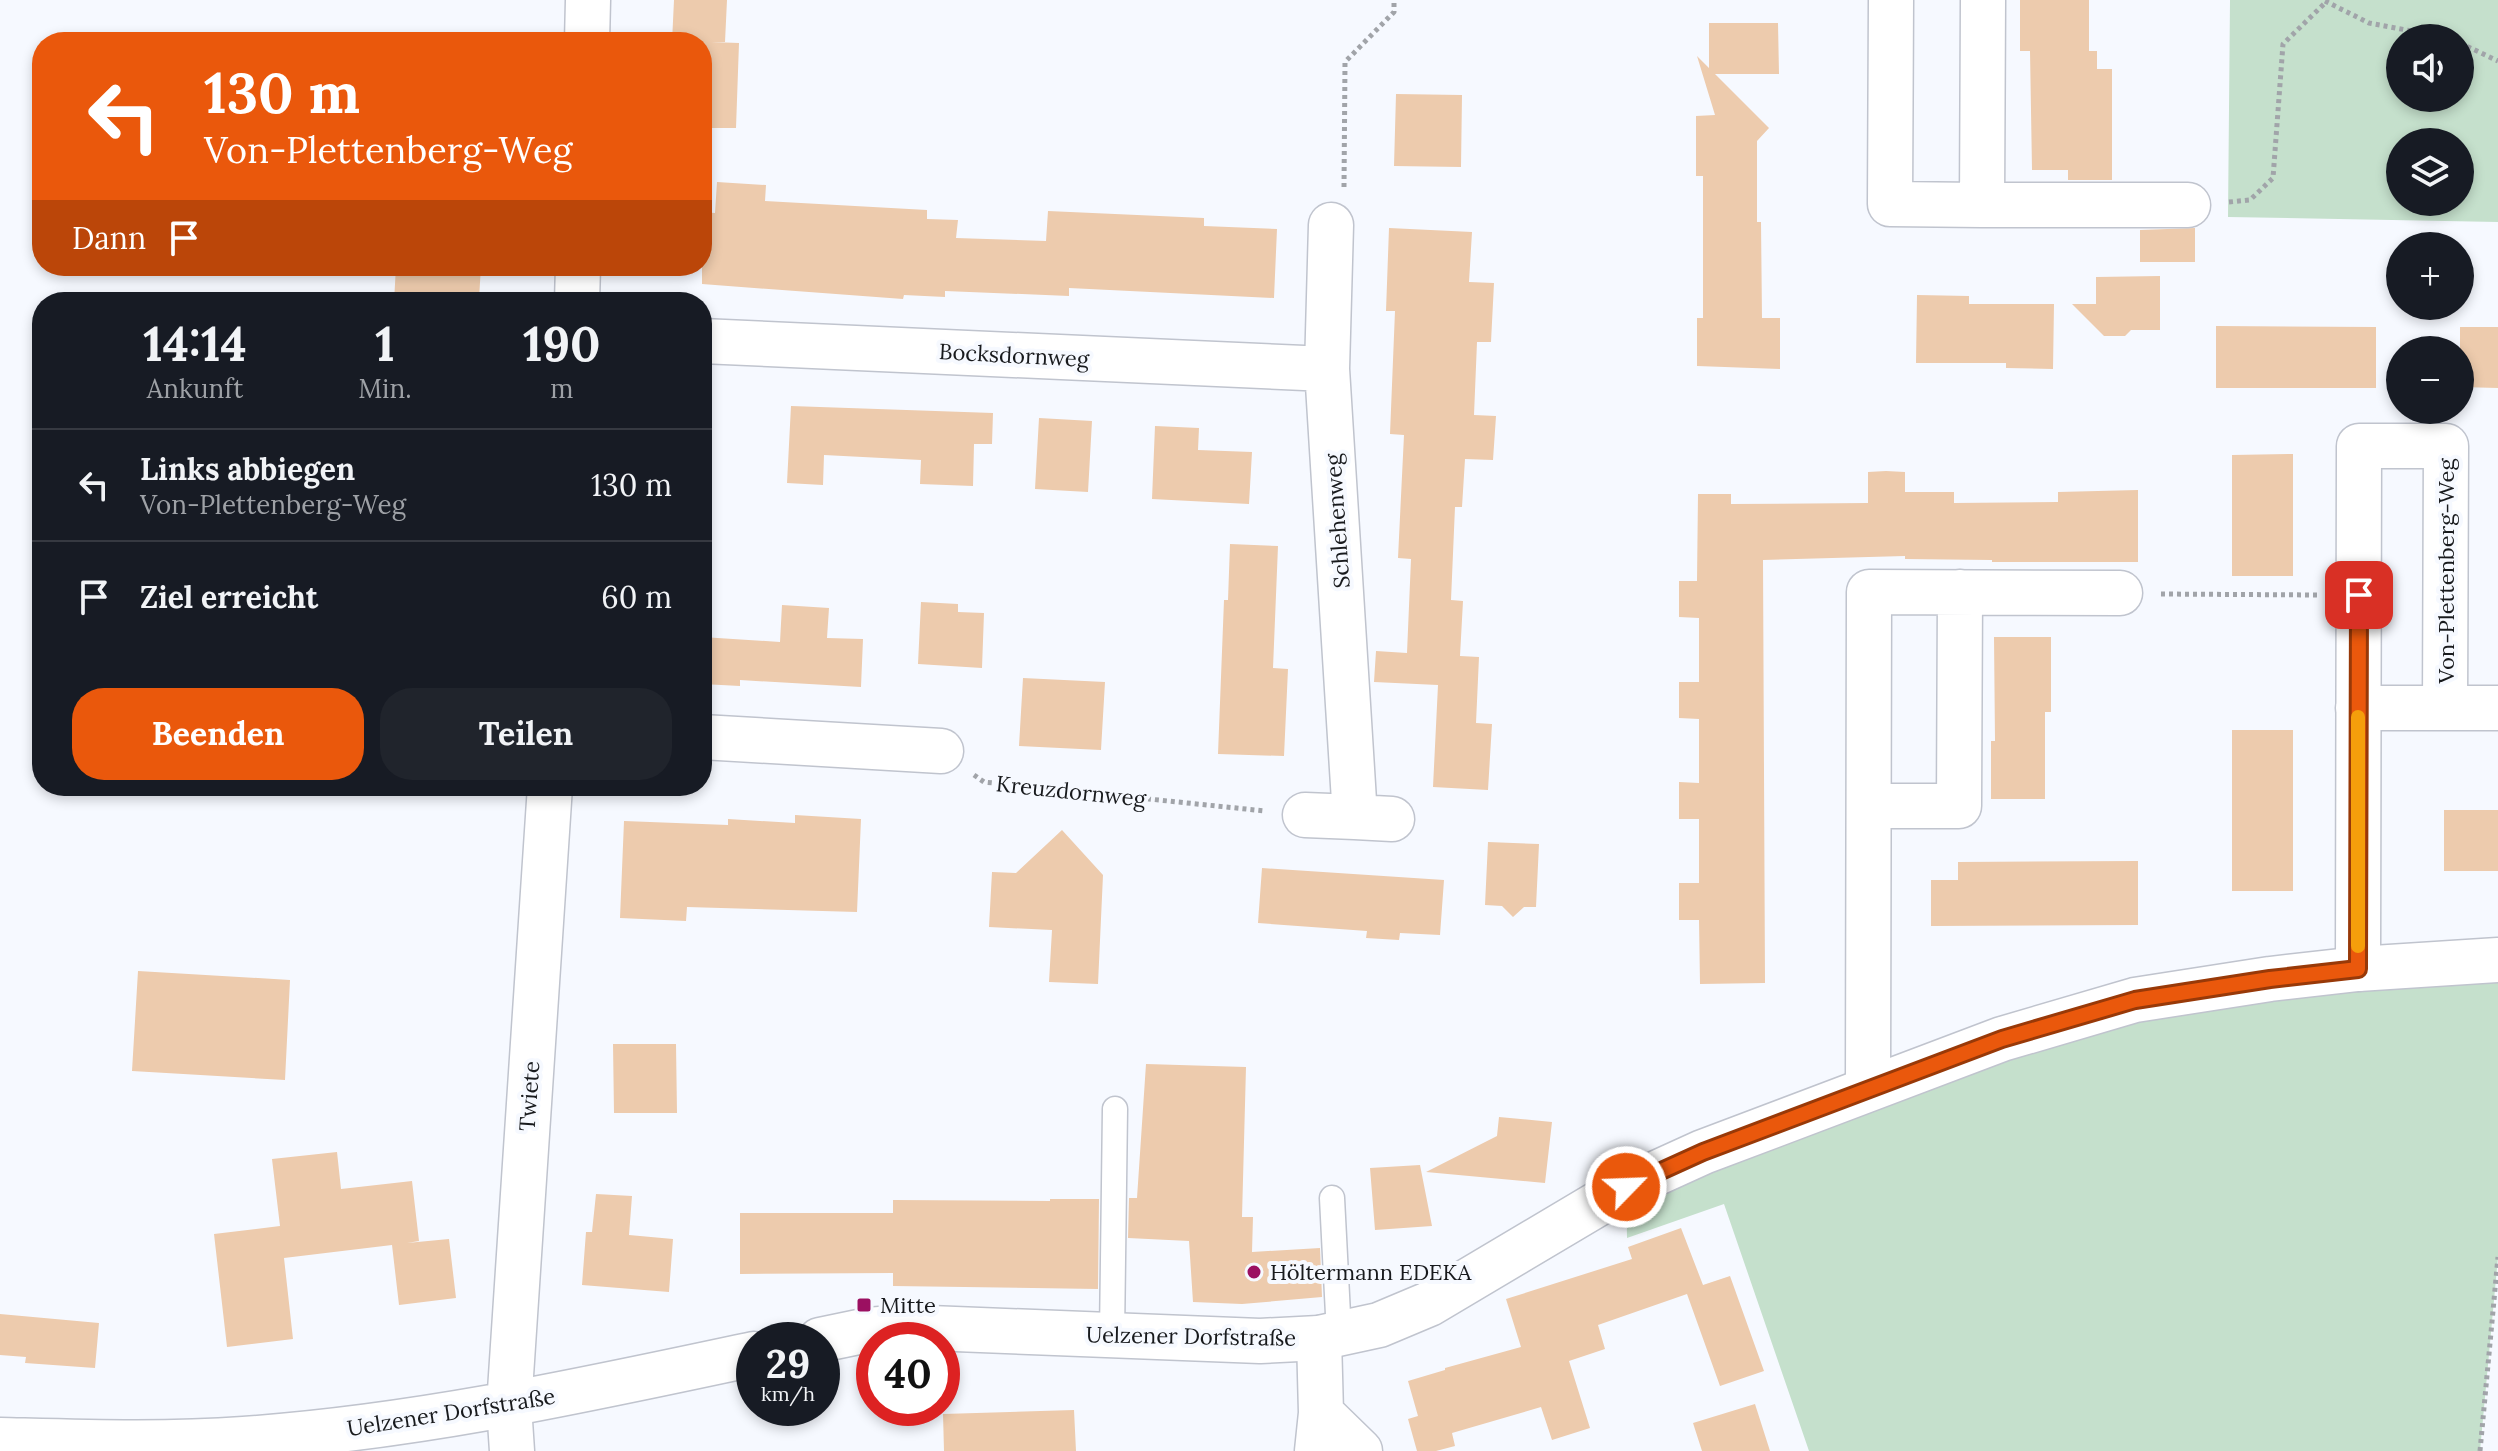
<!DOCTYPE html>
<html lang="de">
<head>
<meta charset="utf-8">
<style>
  :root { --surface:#171b24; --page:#20242c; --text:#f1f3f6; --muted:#9ea1a6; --line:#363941; --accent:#ea580c }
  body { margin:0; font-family:Lora,serif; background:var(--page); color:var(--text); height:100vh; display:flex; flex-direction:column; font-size:30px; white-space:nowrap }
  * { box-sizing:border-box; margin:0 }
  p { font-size:26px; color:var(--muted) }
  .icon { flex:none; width:44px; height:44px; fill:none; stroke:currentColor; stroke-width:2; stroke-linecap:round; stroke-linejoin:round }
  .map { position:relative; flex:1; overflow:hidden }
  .details { position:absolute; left:32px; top:292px; width:680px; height:504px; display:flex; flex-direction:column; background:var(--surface); border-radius:32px; box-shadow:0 4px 12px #0003 }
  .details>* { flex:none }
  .banner { position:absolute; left:32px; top:32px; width:680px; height:244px; border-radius:32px; box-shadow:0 4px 12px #0003; background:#ea580c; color:#fff; overflow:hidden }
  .tools { position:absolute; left:2386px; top:24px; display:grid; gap:16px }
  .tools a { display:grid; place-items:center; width:88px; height:88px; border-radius:50%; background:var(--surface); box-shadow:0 4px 12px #0003; font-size:40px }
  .speed { position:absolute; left:736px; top:1322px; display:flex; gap:16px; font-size:40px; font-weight:700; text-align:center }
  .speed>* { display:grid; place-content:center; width:104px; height:104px; border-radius:50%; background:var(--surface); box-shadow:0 4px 12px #0003; line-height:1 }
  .speed small { font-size:20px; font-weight:400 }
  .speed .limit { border:12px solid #d22; background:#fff; color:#111 }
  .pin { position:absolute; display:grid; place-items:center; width:68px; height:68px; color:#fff; margin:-34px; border-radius:16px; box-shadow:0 4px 12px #0006 }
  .me { position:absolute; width:88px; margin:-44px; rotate:66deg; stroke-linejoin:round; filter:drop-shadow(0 0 6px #0008) }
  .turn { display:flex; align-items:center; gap:28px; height:168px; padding:0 40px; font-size:36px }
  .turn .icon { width:104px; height:104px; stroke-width:2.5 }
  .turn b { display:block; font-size:56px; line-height:68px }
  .then { display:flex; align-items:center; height:76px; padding:0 40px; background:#0003; gap:16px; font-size:30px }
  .eta { display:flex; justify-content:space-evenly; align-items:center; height:136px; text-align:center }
  .eta b { font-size:48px; font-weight:700; line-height:56px }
  .cta { display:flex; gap:16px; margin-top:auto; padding:16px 40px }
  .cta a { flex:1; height:92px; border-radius:32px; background:var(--accent); color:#fff; font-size:32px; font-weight:700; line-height:92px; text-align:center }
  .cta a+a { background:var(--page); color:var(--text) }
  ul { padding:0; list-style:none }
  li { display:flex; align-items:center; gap:24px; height:112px; padding:0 40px; border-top:2px solid var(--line) }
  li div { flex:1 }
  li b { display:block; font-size:30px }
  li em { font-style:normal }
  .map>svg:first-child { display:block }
  .green { fill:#c5e0cc; fill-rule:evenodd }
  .building { fill:#edcbad }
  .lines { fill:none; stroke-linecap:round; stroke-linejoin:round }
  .service-casing { stroke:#c0c4ce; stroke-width:27 }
  .minor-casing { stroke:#c0c4ce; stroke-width:47 }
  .tertiary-casing { stroke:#c0c4ce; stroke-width:47 }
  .path { stroke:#a1a4a9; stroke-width:5; stroke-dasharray:4 4; stroke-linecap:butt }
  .service { stroke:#fff; stroke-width:24 }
  .minor { stroke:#fff; stroke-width:44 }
  .tertiary { stroke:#fff; stroke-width:44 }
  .route-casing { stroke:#983908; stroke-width:20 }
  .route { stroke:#ea580c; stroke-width:14 }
  .slow { stroke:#f59e0b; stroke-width:14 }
  .poi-dot { fill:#9b1061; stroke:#f6f9ff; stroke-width:3 }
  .labels { text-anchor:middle; stroke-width:8; stroke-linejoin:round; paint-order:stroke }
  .street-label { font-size:22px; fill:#181a1d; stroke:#f6f9ff }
  .poi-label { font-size:22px; fill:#181a1d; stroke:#f6f9ff; text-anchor:start }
</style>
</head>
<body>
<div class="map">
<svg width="2498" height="1451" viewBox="0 0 2498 1451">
  <rect width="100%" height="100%" fill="#f6f9ff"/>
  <path class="green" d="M 2230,0 L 2498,0 L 2498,222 L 2228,217 ZM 2400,38 L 2460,38 L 2460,98 L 2400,98 ZM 2400,142 L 2460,142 L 2460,202 L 2400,202 Z
    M 2498,960 L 2498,1257 L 2480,1451 L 1809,1451 L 1724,1204 L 1627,1238 L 1626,1187 L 2002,1039 Z"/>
  <path class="building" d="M 674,0 L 727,0 L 725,42 L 711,42 L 739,43 L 736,128 L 702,128 L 702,42 L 672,42 Z
    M 2020,0 L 2089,0 L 2089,51 L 2097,51 L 2097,69 L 2112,69 L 2112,180 L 2068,180 L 2068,170 L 2032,170 L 2030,51 L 2020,51 Z
    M 1709,23 L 1778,23 L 1779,74 L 1715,74 L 1769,128 L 1757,141 L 1757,222 L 1761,222 L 1762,318 L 1780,318 L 1780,369 L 1697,366 L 1697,318 L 1703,318 L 1703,176 L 1696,176 L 1696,116 L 1715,115 L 1697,56 L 1709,68 Z
    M 1396,94 L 1462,95 L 1461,167 L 1394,166 Z
    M 717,182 L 766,185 L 765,201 L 927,210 L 927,219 L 958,220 L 956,238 L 1046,241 L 1048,211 L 1204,218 L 1204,226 L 1277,229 L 1274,298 L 1069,288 L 1069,296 L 945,291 L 945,297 L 904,295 L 903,299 L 702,284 L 702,212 L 715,213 Z
    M 1389,228 L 1472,232 L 1469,282 L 1494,283 L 1491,342 L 1477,342 L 1474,415 L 1496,416 L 1493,460 L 1465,459 L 1462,507 L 1455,507 L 1451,600 L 1463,601 L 1460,656 L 1479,657 L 1476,723 L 1492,724 L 1488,790 L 1433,787 L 1438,685 L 1374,682 L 1376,651 L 1407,653 L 1411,559 L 1398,558 L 1404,435 L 1390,434 L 1395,311 L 1386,311 Z
    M 2195,228 L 2195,262 L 2140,262 L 2140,230 Z
    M 396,266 L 481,266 L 479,299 L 453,298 L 453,302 L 394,302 Z
    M 2160,276 L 2160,330 L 2131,330 L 2125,336 L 2104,336 L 2072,304 L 2096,304 L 2096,277 Z
    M 1917,295 L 1969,296 L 1969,304 L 2054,304 L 2053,369 L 2006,368 L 2006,363 L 1916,363 Z
    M 2216,326 L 2376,327 L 2376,388 L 2216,388 Z
    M 2460,327 L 2498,327 L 2498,388 L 2460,387 Z
    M 791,406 L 993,413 L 992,444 L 974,444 L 973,486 L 920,484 L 921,460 L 824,455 L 823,485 L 787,483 Z
    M 1039,418 L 1092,421 L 1088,492 L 1035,489 Z
    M 1155,426 L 1199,428 L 1198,450 L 1252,452 L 1249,504 L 1152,499 Z
    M 2293,454 L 2293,576 L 2232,576 L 2232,455 Z
    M 1886,471 L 1905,472 L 1905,492 L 1954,492 L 1954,503 L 2058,502 L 2058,492 L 2138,490 L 2138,562 L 1992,562 L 1992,560 L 1905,559 L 1905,556 L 1763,560 L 1765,983 L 1700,984 L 1699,920 L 1679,920 L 1679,883 L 1699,883 L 1699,819 L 1679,819 L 1679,782 L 1699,783 L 1699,719 L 1679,718 L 1679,682 L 1699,682 L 1699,618 L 1679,617 L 1679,581 L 1697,581 L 1698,494 L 1731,494 L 1731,504 L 1868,503 L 1868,472 Z
    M 1230,544 L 1278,546 L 1273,668 L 1288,669 L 1284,756 L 1218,754 L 1224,600 L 1228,600 Z
    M 921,602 L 958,604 L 958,612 L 984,613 L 982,668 L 918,664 Z
    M 782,605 L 829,608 L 827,638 L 863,639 L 861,687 L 740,680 L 740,686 L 702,684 L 702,637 L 780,642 Z
    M 1994,637 L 2051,637 L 2051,712 L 2045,712 L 2045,799 L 1991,799 L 1991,741 L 1995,741 Z
    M 1023,678 L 1105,682 L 1101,750 L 1019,746 Z
    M 2232,730 L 2293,730 L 2293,891 L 2232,891 Z
    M 2444,810 L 2498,810 L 2498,871 L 2444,871 Z
    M 795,815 L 861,819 L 857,912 L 687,907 L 686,921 L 620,918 L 624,821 L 728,825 L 728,819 L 795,823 Z
    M 1062,830 L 1103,875 L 1098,984 L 1049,982 L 1052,930 L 989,927 L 992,872 L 1016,873 Z
    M 1488,842 L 1539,844 L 1536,907 L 1524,907 L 1513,917 L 1502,906 L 1485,905 Z
    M 2138,861 L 2138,925 L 1931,926 L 1931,880 L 1958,880 L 1958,862 Z
    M 1262,868 L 1444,880 L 1440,935 L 1400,933 L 1399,940 L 1366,938 L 1367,931 L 1258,923 Z
    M 138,971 L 290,980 L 285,1080 L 132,1071 Z
    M 613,1044 L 676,1044 L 677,1113 L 614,1113 Z
    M 1146,1064 L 1246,1067 L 1242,1217 L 1253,1217 L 1252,1252 L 1320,1248 L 1322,1297 L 1242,1304 L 1193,1302 L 1189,1241 L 1128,1238 L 1129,1198 L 1137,1198 Z
    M 1499,1117 L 1552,1122 L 1545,1183 L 1426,1172 L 1497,1136 Z
    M 337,1152 L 341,1189 L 412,1181 L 419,1241 L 407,1243 L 449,1239 L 456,1298 L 399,1305 L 392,1245 L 284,1258 L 293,1339 L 227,1347 L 214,1234 L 280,1226 L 272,1159 Z
    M 1420,1165 L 1432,1226 L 1375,1230 L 1370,1168 Z
    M 596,1194 L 632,1196 L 629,1235 L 673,1239 L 669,1292 L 582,1285 L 586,1232 L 592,1232 Z
    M 1050,1199 L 1099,1199 L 1098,1289 L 893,1286 L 893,1273 L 740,1274 L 740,1213 L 893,1213 L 893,1200 L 1050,1201 Z
    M 1681,1228 L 1703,1285 L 1730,1276 L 1764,1371 L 1720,1386 L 1687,1294 L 1598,1325 L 1605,1349 L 1569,1361 L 1590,1428 L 1552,1440 L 1541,1407 L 1452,1433 L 1455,1446 L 1436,1451 L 1417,1451 L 1408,1419 L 1418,1416 L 1408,1381 L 1445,1370 L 1445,1368 L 1521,1347 L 1506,1299 L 1632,1259 L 1628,1247 Z
    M 0,1314 L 99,1323 L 95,1368 L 25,1363 L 26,1357 L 0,1355 Z
    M 1755,1404 L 1770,1451 L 1702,1451 L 1693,1423 Z
    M 1074,1410 L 1076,1451 L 944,1451 L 943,1414 Z"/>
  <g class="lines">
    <defs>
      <path id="service" d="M 1332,1198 L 1339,1334
        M 1112,1335 L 1115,1109"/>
      <path id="minor" d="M 1891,0 L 1890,204 L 1982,205
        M 1983,0 L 1982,205 L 2188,205
        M 702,341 L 1327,369
        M 2445,708 L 2498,708
        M 702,737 L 941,751
        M 1869,806 L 1959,806 L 1960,592
        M 1305,815 L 1355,817 L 1327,369 L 1331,225
        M 1355,817 L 1392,819
        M 2358,969 L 2359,446 L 2446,446 L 2445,708 L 2358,708
        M 1868,1088 L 1869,592 L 2120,593
        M 509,1406 L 512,1451
        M 1321,1413 L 1360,1451
        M 1317,1451 L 1321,1413 L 1319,1338"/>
      <path id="tertiary" d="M 587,42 L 588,0
        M 577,302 L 578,266
        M 820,1340 L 868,1330 L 905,1327 L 1260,1341 L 1319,1338 L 1379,1325 L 1429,1304 L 1626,1187 L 1703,1152 L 2002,1039 L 2135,1000 L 2270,979 L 2358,969 L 2498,960
        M 509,1406 L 550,786
        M 0,1440 C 81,1442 163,1445 244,1439 C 417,1427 585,1390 754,1354"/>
    </defs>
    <use href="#service" class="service-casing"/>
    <use href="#minor" class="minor-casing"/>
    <use href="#tertiary" class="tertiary-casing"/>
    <path class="path" d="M 2325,1 L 2369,23 L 2449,38
      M 2460,43 L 2498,61
      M 1344,187 L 1345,62 L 1394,12 L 1394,0
      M 2229,202 L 2250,200 L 2273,178 L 2283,44 L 2326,2
      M 2161,594 L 2319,595
      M 974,775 L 984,782 L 1265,811
      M 2480,1451 L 2498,1257"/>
    <use href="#service" class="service"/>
    <use href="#minor" class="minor"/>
    <use href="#tertiary" class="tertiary"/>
  </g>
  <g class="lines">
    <defs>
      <path id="route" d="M 1626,1187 L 1703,1152 L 2002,1039 L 2135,1000 L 2270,979 L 2358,969 L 2359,595"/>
    </defs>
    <use href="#route" class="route-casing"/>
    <use href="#route" class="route"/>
    <path class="slow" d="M 2358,946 L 2358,717"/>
  </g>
  <g class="poi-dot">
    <circle cx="1254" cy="1272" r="8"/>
    <rect x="856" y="1297" width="16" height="16" rx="4"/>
  </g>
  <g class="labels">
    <g class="street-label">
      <text transform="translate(1014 355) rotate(3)" y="8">Bocksdornweg</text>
      <text transform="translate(1337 521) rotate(-94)" y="8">Schlehenweg</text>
      <text transform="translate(2446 571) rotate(-90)" y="8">Von-Plettenberg-Weg</text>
      <text transform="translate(1071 791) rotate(6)" y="8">Kreuzdornweg</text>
      <text transform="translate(529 1096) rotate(-86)" y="8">Twiete</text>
      <text transform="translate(1191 1336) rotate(1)" y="8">Uelzener Dorfstraße</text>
      <text transform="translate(451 1412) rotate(-9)" y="8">Uelzener Dorfstraße</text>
    </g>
    <g class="poi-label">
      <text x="1270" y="1280">Höltermann EDEKA</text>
      <text x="880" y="1313">Mitte</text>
    </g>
  </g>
</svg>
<div class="tools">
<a><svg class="icon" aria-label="sound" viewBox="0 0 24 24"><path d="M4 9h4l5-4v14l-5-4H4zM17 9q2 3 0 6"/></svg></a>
<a><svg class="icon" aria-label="layers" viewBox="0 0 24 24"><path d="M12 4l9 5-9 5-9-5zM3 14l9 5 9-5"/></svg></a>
<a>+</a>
<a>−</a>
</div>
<div class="speed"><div>29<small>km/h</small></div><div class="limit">40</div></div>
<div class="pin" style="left:2359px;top:595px;background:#d93025"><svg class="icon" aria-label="arrive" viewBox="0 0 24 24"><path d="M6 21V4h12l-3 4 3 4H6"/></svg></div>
<svg class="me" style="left:1626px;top:1187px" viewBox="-20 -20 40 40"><circle r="17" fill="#ea580c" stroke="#fff" stroke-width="3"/><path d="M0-11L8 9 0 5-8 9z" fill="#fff"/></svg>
<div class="banner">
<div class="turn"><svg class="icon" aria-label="left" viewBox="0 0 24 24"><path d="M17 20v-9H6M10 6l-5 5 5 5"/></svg><div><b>130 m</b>Von-Plettenberg-Weg</div></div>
<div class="then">Dann<svg class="icon" aria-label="arrive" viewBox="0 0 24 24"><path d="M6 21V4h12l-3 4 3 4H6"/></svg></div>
</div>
<section class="details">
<div class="eta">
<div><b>14:14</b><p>Ankunft</p></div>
<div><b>1</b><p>Min.</p></div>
<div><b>190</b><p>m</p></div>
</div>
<ul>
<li><svg class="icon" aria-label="left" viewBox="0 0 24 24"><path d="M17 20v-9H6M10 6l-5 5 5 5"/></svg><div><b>Links abbiegen</b><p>Von-Plettenberg-Weg</p></div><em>130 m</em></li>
<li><svg class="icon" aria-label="arrive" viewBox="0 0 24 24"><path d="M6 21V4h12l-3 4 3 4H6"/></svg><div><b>Ziel erreicht</b></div><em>60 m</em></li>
</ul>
<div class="cta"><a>Beenden</a><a>Teilen</a></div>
</section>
</div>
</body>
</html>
